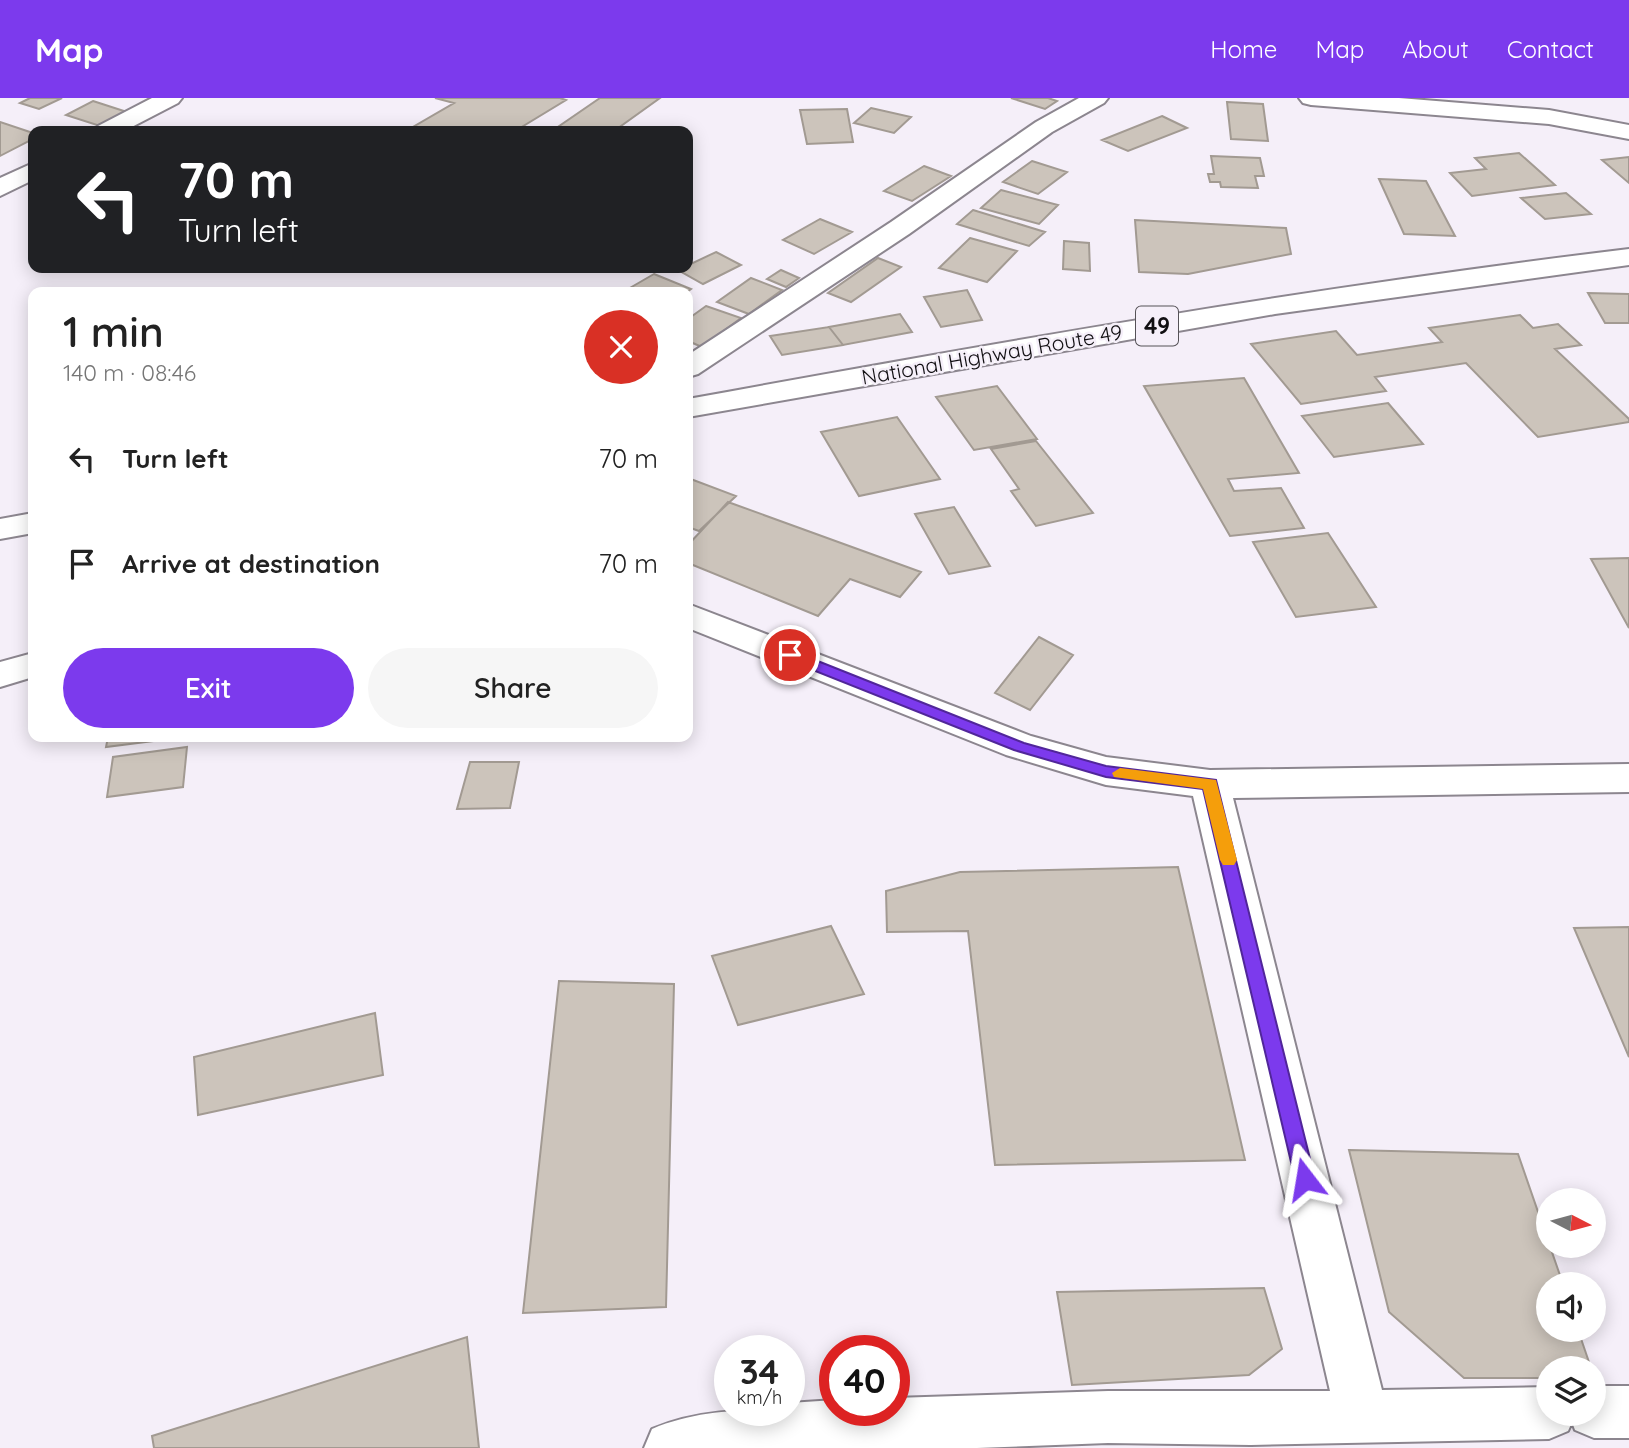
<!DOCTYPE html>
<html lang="en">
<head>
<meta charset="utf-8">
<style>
  :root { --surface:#fff; --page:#f6f6f6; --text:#222; --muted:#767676; --accent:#7c3aed }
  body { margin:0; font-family:Quicksand,sans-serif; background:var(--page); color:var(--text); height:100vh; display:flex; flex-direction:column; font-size:26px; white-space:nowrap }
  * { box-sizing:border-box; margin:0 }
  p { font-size:23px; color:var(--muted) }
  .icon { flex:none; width:38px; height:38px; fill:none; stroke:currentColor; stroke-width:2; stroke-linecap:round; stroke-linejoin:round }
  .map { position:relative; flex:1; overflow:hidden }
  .sheet { position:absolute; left:28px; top:189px; width:665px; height:455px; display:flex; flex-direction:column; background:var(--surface); border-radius:14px; box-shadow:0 4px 18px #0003 }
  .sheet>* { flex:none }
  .hud { position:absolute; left:28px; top:28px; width:665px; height:147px; border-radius:14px; box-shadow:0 4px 18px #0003; background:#202124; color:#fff; overflow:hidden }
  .needle { width:46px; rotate:96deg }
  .fabs { position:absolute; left:1536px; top:1090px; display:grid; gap:14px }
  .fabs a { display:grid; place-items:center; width:70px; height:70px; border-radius:50%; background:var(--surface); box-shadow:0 4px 18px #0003; font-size:35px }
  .speed { position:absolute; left:714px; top:1237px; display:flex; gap:14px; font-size:35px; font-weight:700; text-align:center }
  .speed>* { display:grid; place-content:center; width:91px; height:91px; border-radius:50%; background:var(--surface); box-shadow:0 4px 18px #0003; line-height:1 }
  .speed small { font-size:18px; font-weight:400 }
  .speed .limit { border:10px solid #d22; background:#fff; color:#111 }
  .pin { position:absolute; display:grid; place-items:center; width:60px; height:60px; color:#fff; margin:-30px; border:4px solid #fff; border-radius:50%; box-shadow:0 2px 7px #0007 }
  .me { position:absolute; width:77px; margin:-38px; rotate:346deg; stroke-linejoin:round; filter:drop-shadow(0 0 5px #0008) }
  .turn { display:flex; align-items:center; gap:24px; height:147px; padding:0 35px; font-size:32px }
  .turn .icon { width:91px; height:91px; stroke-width:2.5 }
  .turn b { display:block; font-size:49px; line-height:60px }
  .round { display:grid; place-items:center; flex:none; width:74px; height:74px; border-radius:37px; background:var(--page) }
  .summary { display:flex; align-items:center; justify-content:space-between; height:119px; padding:0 35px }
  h1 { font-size:42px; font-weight:600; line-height:52px }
  .primary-button { display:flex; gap:14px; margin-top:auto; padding:14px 35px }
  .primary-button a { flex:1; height:80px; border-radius:42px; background:var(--accent); color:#fff; font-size:28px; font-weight:600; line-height:80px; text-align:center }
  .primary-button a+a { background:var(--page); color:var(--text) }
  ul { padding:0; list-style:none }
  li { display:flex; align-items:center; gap:21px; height:105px; padding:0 35px }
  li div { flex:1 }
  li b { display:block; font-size:26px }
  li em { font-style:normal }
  header { display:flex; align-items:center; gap:42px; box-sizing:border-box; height:98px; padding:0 35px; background:var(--accent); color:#fff }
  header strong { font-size:33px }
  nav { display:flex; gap:38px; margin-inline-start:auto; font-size:24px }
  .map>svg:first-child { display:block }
  .building { fill:#ccc4bb; stroke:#a29a92; stroke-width:2 }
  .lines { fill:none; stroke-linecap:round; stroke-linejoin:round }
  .minor-casing { stroke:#8c868f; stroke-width:4 }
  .major-casing { stroke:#8c868f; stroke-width:4 }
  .highway-casing { stroke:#8c868f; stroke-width:4 }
  .minor { fill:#fff; fill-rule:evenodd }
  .major { fill:#fff; fill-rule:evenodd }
  .highway { fill:#fff; fill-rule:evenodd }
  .route { fill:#7c3aed; stroke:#51269a; stroke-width:2 }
  .slow { fill:#f59e0b }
  .labels { text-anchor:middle; stroke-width:5; stroke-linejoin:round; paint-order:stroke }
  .far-street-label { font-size:21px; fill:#110f12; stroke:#f5eff9 }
  .shield { fill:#f5eff9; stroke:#555257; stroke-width:2 }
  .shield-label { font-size:23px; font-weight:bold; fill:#110f12 }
</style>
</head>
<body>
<header>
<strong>Map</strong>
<nav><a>Home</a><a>Map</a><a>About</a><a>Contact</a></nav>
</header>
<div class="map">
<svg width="1629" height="1350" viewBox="0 0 1629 1350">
  <rect width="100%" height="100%" fill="#f5eff9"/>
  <path class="building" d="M 30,0 L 62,0 L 39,11 L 20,5 Z
    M 435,0 L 560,0 L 566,2 L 515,33 L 406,33 L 454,5 Z
    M 600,0 L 660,0 L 614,33 L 552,33 Z
    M 1011,0 L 1048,0 L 1057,3 L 1045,11 Z
    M 93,3 L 127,14 L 100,28 L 66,17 Z
    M 1227,4 L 1263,6 L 1268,43 L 1231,41 Z
    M 871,10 L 911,19 L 894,35 L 854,25 Z
    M 847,11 L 853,44 L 807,46 L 800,12 Z
    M 1162,18 L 1187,30 L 1128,53 L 1102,42 Z
    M 0,24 L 33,35 L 33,41 L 0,58 Z
    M 1519,55 L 1555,87 L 1472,98 L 1450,75 L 1486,71 L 1475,60 Z
    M 1211,58 L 1260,60 L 1264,78 L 1255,78 L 1258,90 L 1221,89 L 1220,84 L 1210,84 L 1208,76 L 1214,76 Z
    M 1629,59 L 1629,85 L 1602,62 Z
    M 1032,63 L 1067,74 L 1038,96 L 1003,84 Z
    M 924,68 L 951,78 L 912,103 L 884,93 Z
    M 1379,81 L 1426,83 L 1455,138 L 1404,136 Z
    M 1001,92 L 1058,107 L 1039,126 L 981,110 Z
    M 1566,95 L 1591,116 L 1545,121 L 1521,100 Z
    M 973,112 L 1045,134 L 1029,148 L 957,126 Z
    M 820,121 L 852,134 L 814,156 L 783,142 Z
    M 1135,122 L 1286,130 L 1291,156 L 1188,176 L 1139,174 Z
    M 970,140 L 1017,153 L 987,184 L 939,170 Z
    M 1064,143 L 1089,145 L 1090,173 L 1063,171 Z
    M 716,154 L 741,167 L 703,186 L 678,172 Z
    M 878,160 L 901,169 L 851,204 L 828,195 Z
    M 781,172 L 799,180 L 786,189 L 767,181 Z
    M 654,176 L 691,191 L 687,194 L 623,194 Z
    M 751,180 L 782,192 L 749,216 L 717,204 Z
    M 967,192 L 982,222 L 941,229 L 924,199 Z
    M 1588,195 L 1629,196 L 1629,225 L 1605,225 Z
    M 706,208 L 741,220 L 702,249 L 688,243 L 688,221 Z
    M 900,216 L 912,234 L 843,247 L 829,229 Z
    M 1520,217 L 1533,230 L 1558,226 L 1581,247 L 1555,251 L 1629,321 L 1629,324 L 1538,339 L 1466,265 L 1375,279 L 1386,293 L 1301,306 L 1251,246 L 1336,233 L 1357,257 L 1442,244 L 1429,230 Z
    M 829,229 L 843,247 L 782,257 L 770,238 Z
    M 1244,280 L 1299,375 L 1228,381 L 1234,393 L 1281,390 L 1304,430 L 1230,438 L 1144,288 Z
    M 997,288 L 1037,341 L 974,352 L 936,299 Z
    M 1388,305 L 1423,346 L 1334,359 L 1302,318 Z
    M 897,319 L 940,381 L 859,398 L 821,334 Z
    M 1036,343 L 1093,415 L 1036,428 L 1011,393 L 1019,391 L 991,351 Z
    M 688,380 L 736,398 L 699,433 L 688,429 Z
    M 728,404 L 921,474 L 900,499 L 850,481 L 818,518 L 688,465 L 688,447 Z
    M 954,409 L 990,468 L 949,476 L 915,416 Z
    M 1328,435 L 1376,509 L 1296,519 L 1253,444 Z
    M 1629,460 L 1629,530 L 1591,461 Z
    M 1039,539 L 1073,557 L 1030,612 L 995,595 Z
    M 108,639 L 185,639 L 106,649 Z
    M 406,639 L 453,639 L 452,643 L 405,642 Z
    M 484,639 L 526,639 L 526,641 L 483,643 Z
    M 187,649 L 183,689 L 107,699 L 113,659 Z
    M 470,664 L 519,664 L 510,710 L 457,711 Z
    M 1178,769 L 1245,1062 L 995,1067 L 968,833 L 887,834 L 886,793 L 960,774 Z
    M 831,828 L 864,896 L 738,927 L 712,858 Z
    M 1629,829 L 1629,959 L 1574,830 Z
    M 559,883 L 674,886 L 666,1209 L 523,1215 Z
    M 375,915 L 383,977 L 198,1017 L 194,959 Z
    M 1349,1052 L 1518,1056 L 1563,1186 L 1549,1186 L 1549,1232 L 1578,1232 L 1591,1270 L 1549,1270 L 1549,1280 L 1464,1280 L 1389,1214 Z
    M 1264,1190 L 1282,1251 L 1249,1277 L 1072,1287 L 1057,1194 Z
    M 467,1239 L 479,1350 L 154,1350 L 152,1338 Z"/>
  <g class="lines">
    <defs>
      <path id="minor" d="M 152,0 L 182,0 L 178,5 L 124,33 L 94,33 L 98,28 Z
        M 1079,0 L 1108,0 L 1104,5 L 1052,34 L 909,136 L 698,276 L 688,279 L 688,257 L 891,124 L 1036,24 Z
        M 33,65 L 33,82 L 0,98 L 0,80 Z
        M 688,506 L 1031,638 L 1106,659 L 1210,672 L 1629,666 L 1629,694 L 1233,700 L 1382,1292 L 1549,1289 L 1549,1316 L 1594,1316 L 1594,1288 L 1629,1288 L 1629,1340 L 1594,1340 L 1575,1332 L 1572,1324 L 1568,1333 L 1549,1341 L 1251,1347 L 1108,1345 L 977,1350 L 644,1350 L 652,1331 C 697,1312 741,1312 789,1312 L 789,1305 L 835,1302 L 835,1312 L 894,1312 L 894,1300 L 1108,1293 L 1330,1293 L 1193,698 L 1106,687 L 1006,657 L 688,530 Z
        M 33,555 L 33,579 L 0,589 L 0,564 Z"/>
      <path id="major" d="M 1299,0 L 1399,0 L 1549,12 L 1629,27 L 1629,41 L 1549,26 L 1311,7 L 1303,5 Z"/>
      <path id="highway" d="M 1629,151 L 1629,167 L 1275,216 L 688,319 L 688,301 C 1000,244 1313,189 1629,151 Z
        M 33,415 L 33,435 L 0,441 L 0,421 Z"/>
    </defs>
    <use href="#minor" class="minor-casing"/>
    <use href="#major" class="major-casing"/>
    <use href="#highway" class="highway-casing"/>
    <use href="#minor" class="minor"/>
    <use href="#major" class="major"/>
    <use href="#highway" class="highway"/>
  </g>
  <path class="route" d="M 790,552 L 1024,645 L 1106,668 L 1216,682 L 1315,1081 L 1312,1087 L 1305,1090 L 1298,1087 L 1295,1081 L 1203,691 L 1106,679 L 1014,652 L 785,561 L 782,557 L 785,554 Z"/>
  <path class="slow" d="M 1120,670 L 1216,682 L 1237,762 L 1234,767 L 1223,767 L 1220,762 L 1203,691 L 1114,679 L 1112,675 Z"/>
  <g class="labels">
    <g class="far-street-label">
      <text transform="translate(992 257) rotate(-10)" y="7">National Highway Route 49</text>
    </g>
    <rect class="shield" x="1136" y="208.5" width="42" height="39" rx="5"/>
    <g class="shield-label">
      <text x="1157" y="236">49</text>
    </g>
  </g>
</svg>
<div class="fabs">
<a><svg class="needle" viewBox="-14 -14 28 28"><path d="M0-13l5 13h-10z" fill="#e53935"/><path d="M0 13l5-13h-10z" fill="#767676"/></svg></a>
<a><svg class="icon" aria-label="sound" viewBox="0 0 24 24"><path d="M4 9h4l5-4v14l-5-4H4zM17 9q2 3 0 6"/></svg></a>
<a><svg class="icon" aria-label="layers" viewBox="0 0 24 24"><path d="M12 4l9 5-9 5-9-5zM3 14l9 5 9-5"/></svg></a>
</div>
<div class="speed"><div>34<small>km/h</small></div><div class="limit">40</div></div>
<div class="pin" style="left:790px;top:557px;background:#d93025"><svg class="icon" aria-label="arrive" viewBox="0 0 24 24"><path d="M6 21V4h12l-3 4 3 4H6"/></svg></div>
<svg class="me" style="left:1305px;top:1081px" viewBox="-20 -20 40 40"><path d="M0-17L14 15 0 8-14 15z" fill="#7c3aed" stroke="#fff" stroke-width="4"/></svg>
<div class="hud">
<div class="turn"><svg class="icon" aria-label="left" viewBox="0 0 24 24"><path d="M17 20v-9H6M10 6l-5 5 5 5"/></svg><div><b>70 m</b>Turn left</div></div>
</div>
<section class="sheet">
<div class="summary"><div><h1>1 min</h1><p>140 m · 08:46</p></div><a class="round" style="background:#d93025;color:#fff"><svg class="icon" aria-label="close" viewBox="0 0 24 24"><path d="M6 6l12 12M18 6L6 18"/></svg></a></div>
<ul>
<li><svg class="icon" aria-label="left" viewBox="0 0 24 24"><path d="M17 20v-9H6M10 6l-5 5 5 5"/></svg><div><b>Turn left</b></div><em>70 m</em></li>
<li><svg class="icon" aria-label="arrive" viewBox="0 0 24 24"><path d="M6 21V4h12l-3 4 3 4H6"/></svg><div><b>Arrive at destination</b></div><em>70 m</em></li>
</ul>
<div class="primary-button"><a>Exit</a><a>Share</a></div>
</section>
</div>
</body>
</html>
